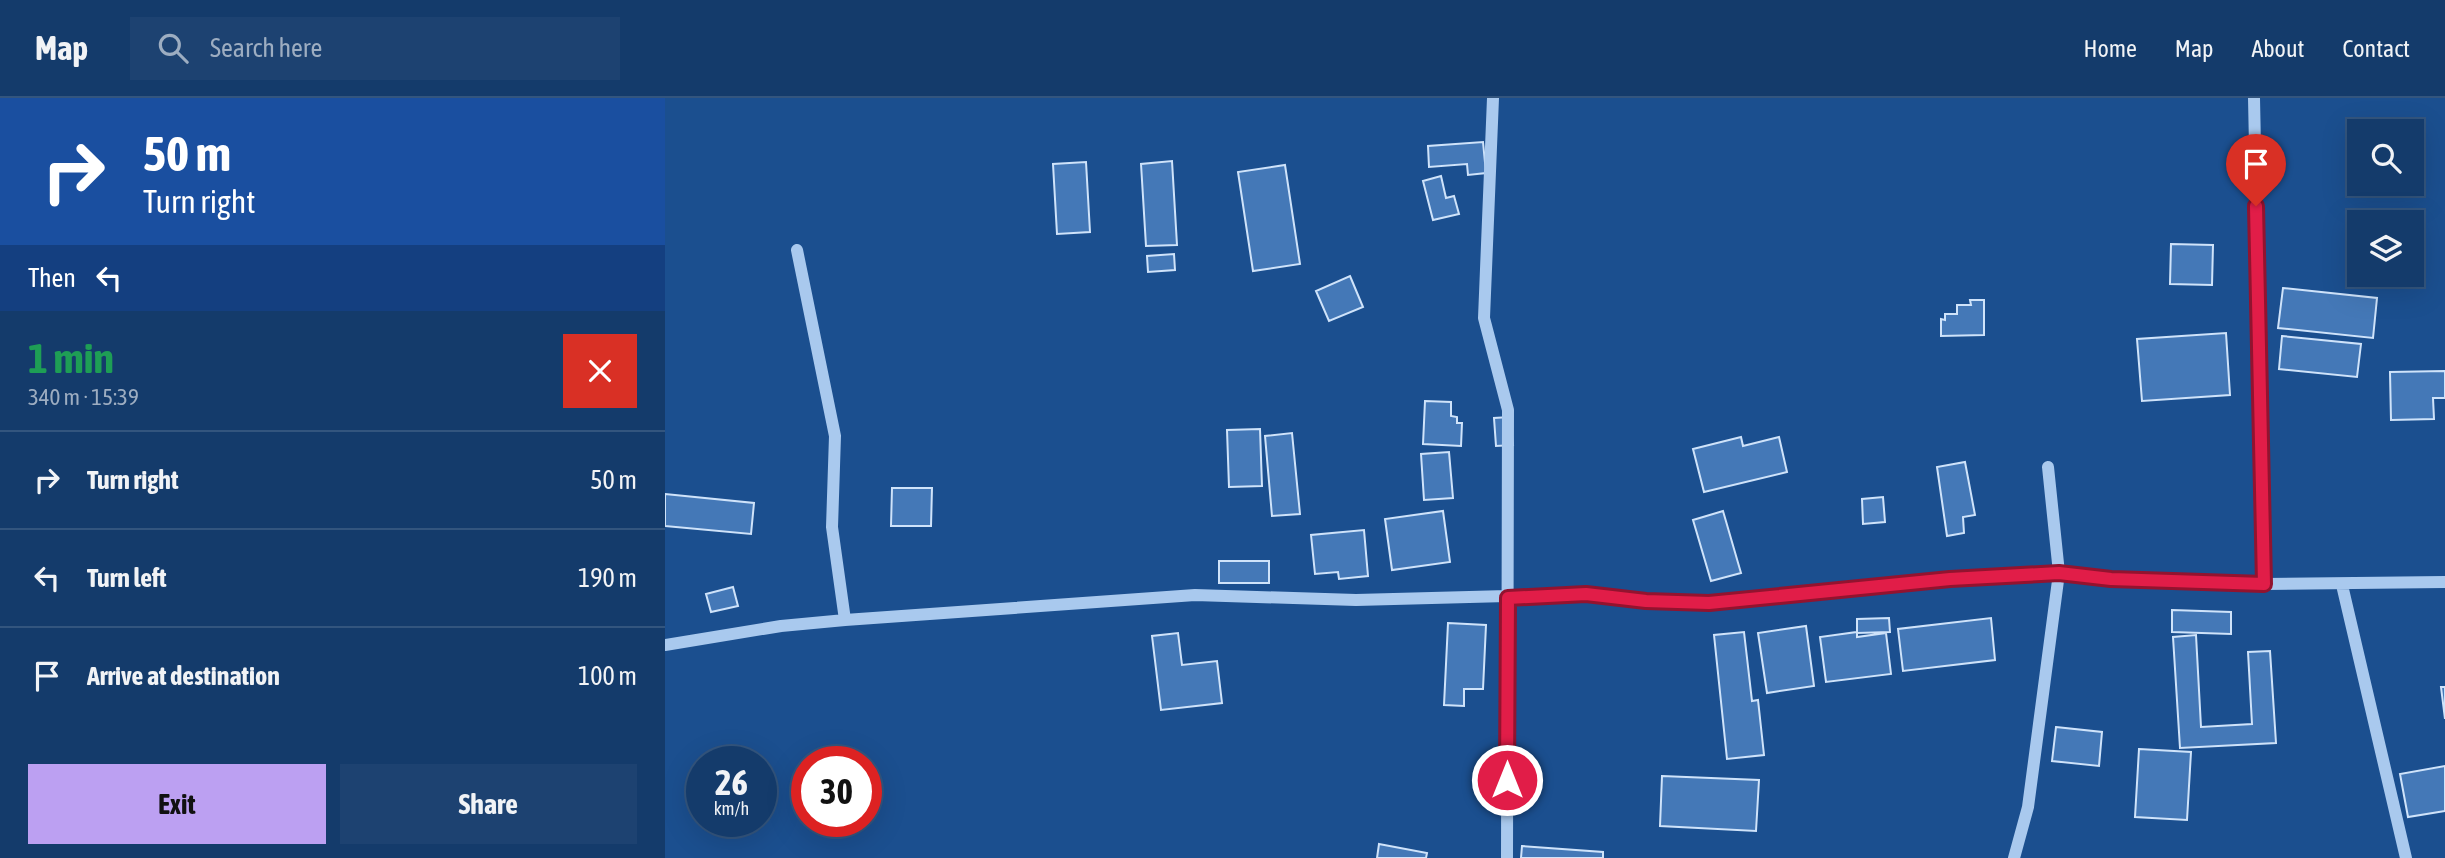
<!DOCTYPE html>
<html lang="en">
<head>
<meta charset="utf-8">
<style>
  :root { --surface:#143b6b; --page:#1d4271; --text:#f1f3f6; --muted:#9dadc1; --line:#33557e; --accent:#bca0f2 }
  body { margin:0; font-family:"Asap Condensed",sans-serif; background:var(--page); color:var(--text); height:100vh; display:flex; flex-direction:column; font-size:26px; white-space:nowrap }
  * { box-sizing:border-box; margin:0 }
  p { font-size:23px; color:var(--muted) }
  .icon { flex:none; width:38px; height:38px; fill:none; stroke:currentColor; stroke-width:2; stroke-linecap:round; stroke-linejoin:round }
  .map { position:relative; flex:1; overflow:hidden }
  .drawer { display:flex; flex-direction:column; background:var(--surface); width:665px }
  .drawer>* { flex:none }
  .top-card { background:#1a4fa0; color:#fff; overflow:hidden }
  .fabs { position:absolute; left:1682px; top:21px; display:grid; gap:14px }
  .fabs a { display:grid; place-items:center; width:77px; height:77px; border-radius:0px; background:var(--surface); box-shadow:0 7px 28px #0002,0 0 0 2px var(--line); font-size:35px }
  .speed { position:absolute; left:21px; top:648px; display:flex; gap:14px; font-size:35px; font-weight:700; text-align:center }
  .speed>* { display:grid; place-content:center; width:91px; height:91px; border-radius:50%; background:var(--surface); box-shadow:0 7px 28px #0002,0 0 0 2px var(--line); line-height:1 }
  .speed small { font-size:18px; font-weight:400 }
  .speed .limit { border:10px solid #d22; background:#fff; color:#111 }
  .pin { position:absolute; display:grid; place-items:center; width:60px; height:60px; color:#fff; margin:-72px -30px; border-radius:50% 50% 50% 0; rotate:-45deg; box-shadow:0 0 7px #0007 }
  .pin .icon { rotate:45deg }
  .me { position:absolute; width:77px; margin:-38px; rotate:0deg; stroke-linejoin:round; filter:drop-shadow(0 0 5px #0008) }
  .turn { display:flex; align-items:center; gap:24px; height:147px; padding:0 28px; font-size:32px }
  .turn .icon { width:91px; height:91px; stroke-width:2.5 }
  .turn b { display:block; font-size:49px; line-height:60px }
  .then { display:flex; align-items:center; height:66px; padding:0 28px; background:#0003; gap:14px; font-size:26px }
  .round { display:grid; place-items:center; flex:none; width:74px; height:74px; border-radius:0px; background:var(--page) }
  .summary { display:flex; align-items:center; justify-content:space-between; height:119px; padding:0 28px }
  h1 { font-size:42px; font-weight:700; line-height:52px; color:#1e9e55 }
  .primary-button { display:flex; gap:14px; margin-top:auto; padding:14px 28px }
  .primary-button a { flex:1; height:80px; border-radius:0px; background:var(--accent); color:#111; font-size:28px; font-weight:700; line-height:80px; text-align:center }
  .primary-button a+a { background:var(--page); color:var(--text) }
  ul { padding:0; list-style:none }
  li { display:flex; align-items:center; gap:21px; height:98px; padding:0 28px; border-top:2px solid var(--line) }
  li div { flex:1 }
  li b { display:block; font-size:26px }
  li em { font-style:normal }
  header { display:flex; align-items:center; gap:42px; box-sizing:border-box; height:98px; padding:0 35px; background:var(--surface); border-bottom:2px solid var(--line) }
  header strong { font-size:33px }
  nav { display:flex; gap:38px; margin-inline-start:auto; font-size:24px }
  .search { width:490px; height:63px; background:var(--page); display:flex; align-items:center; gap:18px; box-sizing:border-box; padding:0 24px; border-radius:0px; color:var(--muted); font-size:26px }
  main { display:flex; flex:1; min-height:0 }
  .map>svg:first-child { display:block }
  .building { fill:#4478b7; stroke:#cfe3fa; stroke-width:2 }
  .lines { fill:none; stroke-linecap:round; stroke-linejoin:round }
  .minor { stroke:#a9c9ee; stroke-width:12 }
  .route-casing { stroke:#92132f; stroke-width:18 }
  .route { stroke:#e11d48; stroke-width:12 }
</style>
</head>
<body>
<header>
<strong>Map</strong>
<div class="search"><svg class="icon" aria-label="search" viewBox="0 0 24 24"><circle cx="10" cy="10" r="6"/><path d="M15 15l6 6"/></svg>Search here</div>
<nav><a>Home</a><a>Map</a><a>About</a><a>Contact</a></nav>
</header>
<main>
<section class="drawer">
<div class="top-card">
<div class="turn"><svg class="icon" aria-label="right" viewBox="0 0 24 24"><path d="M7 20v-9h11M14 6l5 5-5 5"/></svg><div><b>50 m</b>Turn right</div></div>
<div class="then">Then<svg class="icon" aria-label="left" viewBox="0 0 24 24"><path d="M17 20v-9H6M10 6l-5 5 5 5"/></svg></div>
</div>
<div class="summary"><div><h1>1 min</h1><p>340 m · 15:39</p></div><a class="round" style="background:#d93025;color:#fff"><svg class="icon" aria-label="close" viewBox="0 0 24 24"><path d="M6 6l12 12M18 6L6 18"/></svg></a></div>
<ul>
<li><svg class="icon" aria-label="right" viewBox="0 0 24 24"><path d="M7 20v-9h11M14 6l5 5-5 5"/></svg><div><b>Turn right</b></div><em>50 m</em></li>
<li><svg class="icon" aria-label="left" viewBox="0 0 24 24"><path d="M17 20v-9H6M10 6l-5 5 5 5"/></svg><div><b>Turn left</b></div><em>190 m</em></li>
<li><svg class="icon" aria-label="arrive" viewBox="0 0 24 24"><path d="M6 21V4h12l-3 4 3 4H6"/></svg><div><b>Arrive at destination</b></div><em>100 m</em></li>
</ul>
<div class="primary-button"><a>Exit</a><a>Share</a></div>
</section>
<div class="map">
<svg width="1780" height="760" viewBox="0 0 1780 760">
  <rect width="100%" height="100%" fill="#1b4f8f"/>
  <path class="building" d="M 818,44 L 821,75 L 803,77 L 802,66 L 764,69 L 763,48 Z
    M 507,63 L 512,147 L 481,148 L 476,66 Z
    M 421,64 L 425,134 L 392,136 L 388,66 Z
    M 620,67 L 635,166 L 588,173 L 573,74 Z
    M 776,78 L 781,100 L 789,98 L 794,116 L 768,122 L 758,83 Z
    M 1506,146 L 1548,147 L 1547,187 L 1505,186 Z
    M 509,156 L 510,172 L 483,174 L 482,158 Z
    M 685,178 L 698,209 L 664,223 L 651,193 Z
    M 1618,190 L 1712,200 L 1708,240 L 1613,230 Z
    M 1305,202 L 1319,202 L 1319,237 L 1276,238 L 1276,221 L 1280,222 L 1280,216 L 1292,216 L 1292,207 L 1306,207 Z
    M 1561,235 L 1565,297 L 1477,303 L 1472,241 Z
    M 1617,238 L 1696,246 L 1692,279 L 1614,271 Z
    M 1780,273 L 1780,300 L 1768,300 L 1769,321 L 1726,322 L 1725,274 Z
    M 760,303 L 786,304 L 786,318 L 792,319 L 792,325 L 797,325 L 796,348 L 758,346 Z
    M 845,319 L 848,347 L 831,348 L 829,320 Z
    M 595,331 L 597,388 L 564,389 L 562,332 Z
    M 627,335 L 635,416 L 607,418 L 600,338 Z
    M 1076,339 L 1078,348 L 1114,339 L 1122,374 L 1039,394 L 1028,351 Z
    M 784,354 L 788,400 L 759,402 L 756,356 Z
    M 1300,364 L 1310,417 L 1298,419 L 1299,435 L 1282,438 L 1272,369 Z
    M 227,390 L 267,390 L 266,428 L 226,428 Z
    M 0,396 L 89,405 L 86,436 L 0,428 Z
    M 1218,399 L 1220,424 L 1198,426 L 1197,401 Z
    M 778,413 L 785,464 L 727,472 L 720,421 Z
    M 1058,413 L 1076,475 L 1046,483 L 1028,422 Z
    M 699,432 L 703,478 L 674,481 L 673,474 L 650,476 L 646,437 Z
    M 554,463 L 604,463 L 604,485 L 554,485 Z
    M 68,489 L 73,508 L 46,514 L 41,496 Z
    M 1507,512 L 1566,514 L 1566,536 L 1507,534 Z
    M 1224,520 L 1225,534 L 1192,535 L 1192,521 Z
    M 1326,520 L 1330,562 L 1238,573 L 1233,531 Z
    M 783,525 L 821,527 L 818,591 L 799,591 L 799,608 L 779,607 Z
    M 1141,528 L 1149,588 L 1102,595 L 1093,535 Z
    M 1079,534 L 1087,603 L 1093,602 L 1099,657 L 1062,661 L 1049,537 Z
    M 1192,534 L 1192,539 L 1221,535 L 1226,576 L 1161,584 L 1155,539 Z
    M 513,535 L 517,567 L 552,563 L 557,605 L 496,612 L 487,538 Z
    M 1531,537 L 1536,629 L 1587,626 L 1583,554 L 1605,553 L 1611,645 L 1515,650 L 1508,539 Z
    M 1776,589 L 1780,589 L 1780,621 Z
    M 1391,629 L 1437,634 L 1434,668 L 1387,663 Z
    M 1474,651 L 1526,654 L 1522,722 L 1470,719 Z
    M 1780,668 L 1780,713 L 1743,719 L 1735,676 Z
    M 997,678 L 1094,682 L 1091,733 L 995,728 Z
    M 714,746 L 762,755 L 761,760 L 712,760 Z
    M 857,748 L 938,754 L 938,760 L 856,760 Z"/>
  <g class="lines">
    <path class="minor" d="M 828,0 L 819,220 L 843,312 L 842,760
      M 1589,0 L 1599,486
      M 132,152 L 170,338 L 167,429 L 180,522
      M 1677,487 L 1741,760
      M 0,547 L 116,528 L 180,522 L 530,497 L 691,502 L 921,496 L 981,503 L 1044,505 L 1285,481 L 1394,475 L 1446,481 L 1599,486 L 1780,484
      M 1349,760 L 1363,709 L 1394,475 L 1383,369"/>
  </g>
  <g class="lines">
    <defs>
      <path id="route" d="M 842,682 L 843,500 L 921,496 L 981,503 L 1044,505 L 1285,481 L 1394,475 L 1446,481 L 1599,486 L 1591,108"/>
    </defs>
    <use href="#route" class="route-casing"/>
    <use href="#route" class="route"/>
  </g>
</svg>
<div class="fabs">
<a><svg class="icon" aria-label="search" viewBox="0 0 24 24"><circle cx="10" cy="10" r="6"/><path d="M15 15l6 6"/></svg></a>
<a><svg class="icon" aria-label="layers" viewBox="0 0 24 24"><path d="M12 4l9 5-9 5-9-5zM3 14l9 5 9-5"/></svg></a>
</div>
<div class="speed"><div>26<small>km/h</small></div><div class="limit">30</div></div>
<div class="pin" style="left:1591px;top:108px;background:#d93025"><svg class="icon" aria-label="arrive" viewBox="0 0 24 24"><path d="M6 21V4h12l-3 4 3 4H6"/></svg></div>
<svg class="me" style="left:842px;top:682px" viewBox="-20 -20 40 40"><circle r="17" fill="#e11d48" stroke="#fff" stroke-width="3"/><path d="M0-11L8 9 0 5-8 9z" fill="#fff"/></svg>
</div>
</main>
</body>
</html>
